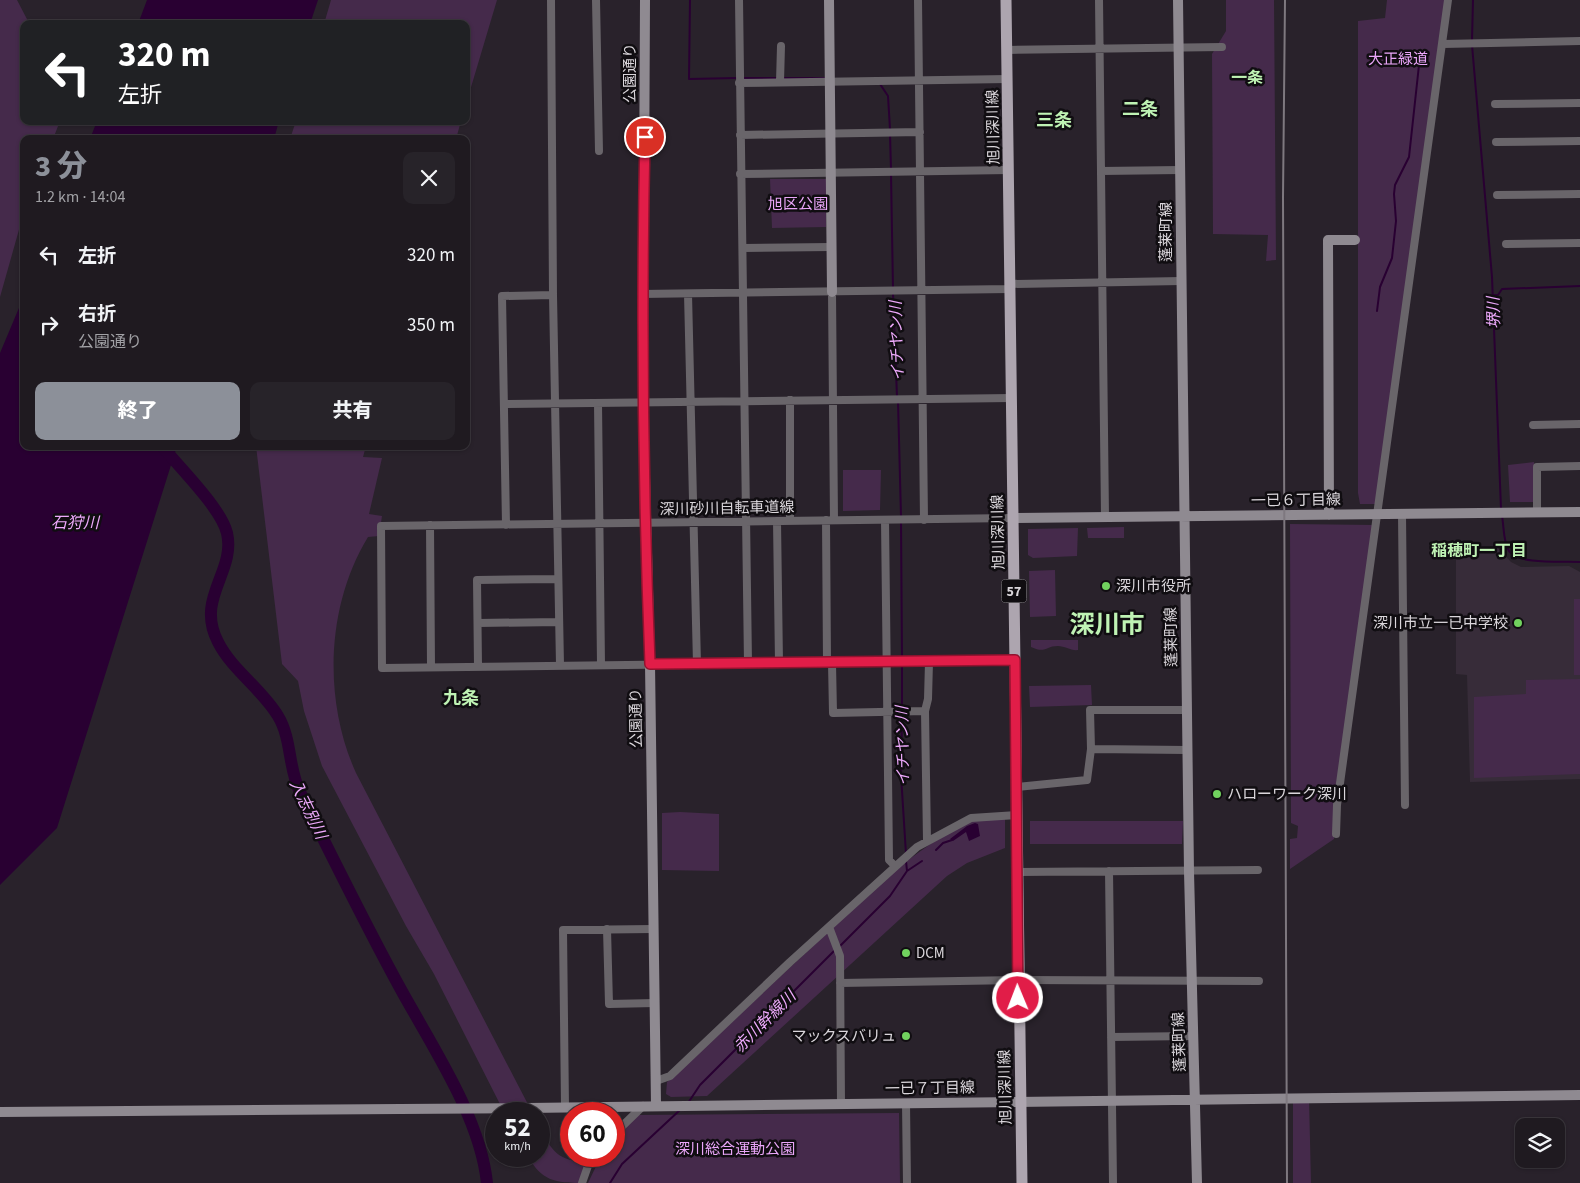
<!DOCTYPE html>
<html lang="ja">
<head>
<meta charset="utf-8">
<style>
  :root { --surface:#1f1a20; --page:#272329; --text:#f1f3f6; --muted:#a1a1a5; --line:#3c383e; --accent:#8c9099 }
  body { margin:0; font-family:"Source Sans 3","Noto Sans JP",sans-serif; background:var(--page); color:var(--text); height:100vh; display:flex; flex-direction:column; font-size:19px; white-space:nowrap }
  * { box-sizing:border-box; margin:0 }
  p { font-size:16px; color:var(--muted) }
  .icon { flex:none; width:28px; height:28px; fill:none; stroke:currentColor; stroke-width:2; stroke-linecap:round; stroke-linejoin:round }
  .map { position:relative; flex:1; overflow:hidden }
  .details { position:absolute; left:20px; top:135px; width:450px; height:315px; display:flex; flex-direction:column; background:var(--surface); border-radius:10px; box-shadow:0 1px 4px #0004,0 0 0 1px var(--line) }
  .details>* { flex:none }
  .hud { position:absolute; left:20px; top:20px; width:450px; height:105px; border-radius:10px; box-shadow:0 1px 4px #0004,0 0 0 1px var(--line); background:#202124; color:#fff; overflow:hidden }
  .fabs { position:absolute; left:1515px; top:1118px; display:grid; gap:10px }
  .fabs a { display:grid; place-items:center; width:50px; height:50px; border-radius:10px; background:var(--surface); box-shadow:0 1px 4px #0004,0 0 0 1px var(--line); font-size:25px }
  .speed { position:absolute; left:485px; top:1102px; display:flex; gap:10px; font-size:25px; font-weight:700; text-align:center }
  .speed>* { display:grid; place-content:center; width:65px; height:65px; border-radius:50%; background:var(--surface); box-shadow:0 1px 4px #0004,0 0 0 1px var(--line); line-height:1 }
  .speed small { font-size:12px; font-weight:400 }
  .speed .limit { border:8px solid #d22; background:#fff; color:#111 }
  .pin { position:absolute; display:grid; place-items:center; width:42px; height:42px; color:#fff; margin:-21px; border:2px solid #fff; border-radius:50%; box-shadow:0 1px 5px #0007 }
  .me { position:absolute; width:55px; margin:-28px; rotate:359deg; stroke-linejoin:round; filter:drop-shadow(0 0 4px #0008) }
  .turn { display:flex; align-items:center; gap:18px; height:105px; padding:0 15px; font-size:22px }
  .turn .icon { width:65px; height:65px; stroke-width:2.5 }
  .turn b { display:block; font-size:35px; line-height:42px }
  .round { display:grid; place-items:center; flex:none; width:52px; height:52px; border-radius:10px; background:var(--page) }
  .head { display:flex; align-items:center; justify-content:space-between; height:85px; padding:0 15px }
  h1 { font-size:30px; font-weight:800; line-height:38px; color:var(--accent) }
  .cta { display:flex; gap:10px; margin-top:auto; padding:10px 15px }
  .cta a { flex:1; height:58px; border-radius:10px; background:var(--accent); color:#fff; font-size:20px; font-weight:800; line-height:58px; text-align:center }
  .cta a+a { background:var(--page); color:var(--text) }
  ul { padding:0; list-style:none }
  li { display:flex; align-items:center; gap:15px; height:70px; padding:0 15px }
  li div { flex:1 }
  li b { display:block; font-size:19px }
  li em { font-style:normal }
  .map>svg:first-child { display:block }
  .built { fill:#372c39 }
  .green { fill:#452a4b }
  .water { fill:#290032 }
  .lines { fill:none; stroke-linecap:round; stroke-linejoin:round }
  .stream { stroke:#290032; stroke-width:2 }
  .river { stroke:#290032; stroke-width:12 }
  .street { stroke:#69656a; stroke-width:8 }
  .secondary { stroke:#8f8a91; stroke-width:10 }
  .primary { stroke:#ada5af; stroke-width:11 }
  .rail { stroke:#7e787f; stroke-width:2 }
  .route-casing { stroke:#92132f; stroke-width:12 }
  .route { stroke:#e11d48; stroke-width:9 }
  .poi-dot { fill:#71d25e; stroke:#100d11; stroke-width:2 }
  .labels { text-anchor:middle; stroke-width:5; stroke-linejoin:round; paint-order:stroke }
  .shield { fill:#100d11; stroke:#9d9a9e; stroke-width:1 }
  .shield-label { font-size:14px; font-weight:bold; fill:#dad6db }
  .park-label { font-size:15px; fill:#eaa6f9; stroke:#100d11 }
  .street-label { font-size:15px; fill:#dad6db; stroke:#100d11 }
  .poi-label { font-size:15px; fill:#dad6db; stroke:#100d11; text-anchor:start }
  .neighbourhood-label { font-size:16px; font-weight:bold; fill:#bff3b4; stroke:#100d11 }
  .water-label { font-size:16px; font-style:italic; fill:#eda9fb; stroke:#100d11 }
  .quarter-label { font-size:18px; font-weight:bold; fill:#bff3b4; stroke:#100d11 }
  .town-label { font-size:25px; font-weight:bold; fill:#bff3b4; stroke:#100d11 }
</style>
</head>
<body>
<div class="map">
<svg width="1580" height="1183" viewBox="0 0 1580 1183">
  <rect width="100%" height="100%" fill="#29222b"/>
  <path class="built" d="M 1456,546 L 1497,547 L 1511,562 L 1521,567 L 1569,566 L 1580,572 L 1580,779 L 1470,782 L 1467,675 L 1456,674 Z"/>
  <path class="green" d="M 0,0 L 17,0 L 29,23 L 24,24 L 24,121 L 60,121 L 53,139 L 24,139 L 24,212 L 0,297 Z
    M 331,0 L 497,0 L 466,104 L 466,24 L 324,24 Z
    M 1226,0 L 1274,0 L 1276,260 L 1266,261 L 1268,235 L 1213,234 L 1212,54 L 1226,31 Z
    M 1387,0 L 1445,0 L 1377,504 L 1360,504 L 1358,493 L 1358,21 L 1385,18 Z
    M 296,121 L 461,121 L 456,139 L 290,139 Z
    M 770,179 L 826,179 L 826,227 L 772,228 Z
    M 256,446 L 366,446 L 363,457 L 382,458 L 369,514 L 382,516 L 379,536 L 368,537 C 326,606 323,700 356,773 L 533,1114 L 505,1114 L 434,974 L 406,926 L 322,766 L 304,711 L 298,681 L 282,664 Z
    M 1534,462 L 1534,502 L 1510,502 L 1508,465 Z
    M 843,470 L 881,470 L 880,510 L 843,511 Z
    M 1290,524 L 1375,525 L 1334,804 L 1334,839 L 1290,869 L 1290,839 L 1297,838 L 1298,826 L 1291,823 Z
    M 1124,527 L 1124,538 L 1088,538 L 1087,528 Z
    M 1078,528 L 1077,556 L 1033,558 L 1028,555 L 1028,529 Z
    M 1055,570 L 1056,616 L 1030,617 L 1029,571 Z
    M 1574,599 L 1580,599 L 1580,675 L 1574,675 Z
    M 1031,640 L 1078,640 L 1078,650 C 1071,651 1065,646 1058,646 C 1045,646 1046,654 1031,647 Z
    M 1580,679 L 1580,774 L 1474,778 L 1474,697 L 1526,694 L 1526,680 Z
    M 1091,685 L 1092,705 L 1030,707 L 1029,686 Z
    M 680,812 L 719,814 L 719,871 L 662,870 L 662,813 Z
    M 1005,819 L 1005,848 L 967,863 L 947,876 L 707,1096 L 671,1097 L 666,1094 L 667,1082 L 897,868 L 936,840 L 969,820 Z
    M 1030,821 L 1183,821 L 1182,844 L 1030,844 Z
    M 1309,1098 L 1311,1183 L 1293,1183 L 1293,1099 Z
    M 899,1113 L 900,1183 L 588,1183 L 601,1156 L 614,1156 L 615,1137 L 638,1115 Z
    M 539,1126 C 553,1153 557,1160 589,1163 L 582,1183 C 556,1183 541,1181 528,1156 L 539,1156 Z"/>
  <path class="water" d="M 147,0 L 318,0 L 310,24 L 138,24 Z
    M 97,121 L 279,121 L 274,139 L 90,139 Z
    M 24,296 L 24,446 L 177,446 L 57,828 L 0,885 L 0,353 Z
    M 975,823 L 978,824 L 980,836 L 969,841 L 966,832 L 953,841 L 950,839 L 967,826 Z"/>
  <g class="lines">
    <path class="stream" d="M 690,0 L 689,79 L 737,78
      M 1472,40 L 1473,0
      M 1472,45 L 1492,277 L 1501,509
      M 741,78 L 777,78
      M 781,78 L 827,78
      M 880,84 L 888,96 L 890,129
      M 890,134 L 891,169
      M 891,174 L 893,289
      M 893,294 L 897,397
      M 1492,295 L 1498,295 L 1502,289 L 1580,286
      M 1377,311 L 1380,287 L 1392,258 L 1396,221 L 1394,194 L 1395,185 L 1409,157 L 1419,65
      M 898,401 L 901,516
      M 1502,516 C 1504,526 1503,542 1509,551 C 1518,565 1563,561 1580,562
      M 901,521 L 902,659
      M 902,709 L 902,664
      M 902,714 L 901,775 L 906,854
      M 936,850 L 943,843 L 952,840
      M 906,861 L 907,871
      M 839,947 L 890,896 L 907,871 L 922,861
      M 688,1103 L 700,1085 L 835,950
      M 610,1183 L 622,1164 L 681,1109"/>
    <path class="river" d="M 162,446 C 179,467 221,508 227,533 C 236,572 195,598 218,642 C 232,670 262,689 278,716 C 292,739 288,768 300,792 C 332,857 364,922 399,986 C 431,1045 480,1116 487,1183"/>
    <path class="street" d="M 551,0 L 553,295 L 560,665
      M 596,0 L 599,151
      M 739,0 L 748,663
      M 918,0 L 924,520
      M 1099,0 L 1105,517
      M 1443,44 L 1580,41
      M 1007,50 L 1222,47
      M 780,82 L 781,46
      M 739,83 L 1008,79
      M 1495,104 L 1580,103
      M 740,135 L 920,132
      M 1496,142 L 1580,141
      M 1101,171 L 1180,170
      M 740,174 L 1009,170
      M 1497,195 L 1580,194
      M 1506,244 L 1580,243
      M 743,248 L 831,247
      M 1010,284 L 1181,281
      M 832,292 L 834,520
      M 641,294 L 1010,289
      M 688,294 L 697,664
      M 790,400 L 790,521
      M 598,403 L 601,665
      M 504,404 L 1012,398
      M 1533,425 L 1580,424
      M 1537,512 L 1537,467 L 1580,466
      M 1402,514 L 1405,805
      M 1013,518 L 381,526 L 382,668 L 1015,660
      M 826,520 L 827,663
      M 885,520 L 889,860 L 894,865
      M 777,521 L 779,663
      M 430,525 L 431,667
      M 506,525 L 502,296 L 553,295
      M 478,623 L 559,622
      M 832,663 L 833,713 L 925,711
      M 478,666 L 477,580 L 558,579
      M 1091,749 L 1090,710 L 1187,710
      M 1017,787 L 1087,780 L 1091,749 L 1187,750
      M 1336,834 L 1337,805 L 1448,0
      M 927,841 L 925,711 L 928,699 L 929,662
      M 1109,871 L 1113,1183
      M 1018,872 L 1258,870
      M 829,927 L 840,956 L 841,1104
      M 607,929 L 609,1004 L 655,1003
      M 840,983 L 1018,980 L 1259,981
      M 1111,1037 L 1193,1036
      M 656,1081 L 670,1076 L 790,962 L 917,847 L 971,818 L 1017,815
      M 906,1103 L 907,1183
      M 565,1107 L 563,930 L 653,929
      M 614,1134 L 643,1106
      M 582,1183 L 589,1163 L 595,1156"/>
    <path class="secondary" d="M 645,0 L 643,403 L 650,664 L 656,1105
      M 829,0 L 832,292
      M 1178,0 L 1189,872 L 1197,1183
      M 1329,515 L 1328,240 L 1355,240
      M 1013,518 L 1580,512
      M 0,1112 L 527,1108 L 1580,1095"/>
    <path class="primary" d="M 1006,0 L 1022,1183"/>
    <path class="rail" d="M 1285,0 L 1283,197 L 1287,1183"/>
  </g>
  <g class="lines">
    <defs>
      <path id="route" d="M 645,137 C 641,313 643,488 650,664 L 1015,660 L 1018,998"/>
    </defs>
    <use href="#route" class="route-casing"/>
    <use href="#route" class="route"/>
  </g>
  <g class="poi-dot">
    <circle cx="1106" cy="586" r="5"/>
    <circle cx="1518" cy="623" r="5"/>
    <circle cx="1217" cy="794" r="5"/>
    <circle cx="906" cy="953" r="5"/>
    <circle cx="906" cy="1036" r="5"/>
  </g>
  <g class="labels">
    <rect class="shield" x="1001.5" y="579.5" width="25" height="23" rx="4"/>
    <g class="shield-label">
      <text x="1014" y="596">57</text>
    </g>
    <g class="park-label">
      <text x="1398" y="64">大正緑道</text>
      <text x="798" y="209">旭区公園</text>
      <text x="735" y="1154">深川総合運動公園</text>
    </g>
    <g class="street-label">
      <text transform="translate(630 73) rotate(-90)" y="5">公園通り</text>
      <text transform="translate(993 127) rotate(-91)" y="5">旭川深川線</text>
      <text transform="translate(1166 232) rotate(-90)" y="5">蓬莱町線</text>
      <text transform="translate(1296 500) rotate(-1)" y="5">一已６丁目線</text>
      <text transform="translate(727 508) rotate(-1)" y="5">深川砂川自転車道線</text>
      <text transform="translate(998 532) rotate(-91)" y="5">旭川深川線</text>
      <text transform="translate(1171 637) rotate(-91)" y="5">蓬莱町線</text>
      <text transform="translate(636 718) rotate(-91)" y="5">公園通り</text>
      <text transform="translate(1179 1042) rotate(-92)" y="5">蓬莱町線</text>
      <text transform="translate(1005 1087) rotate(-91)" y="5">旭川深川線</text>
      <text transform="translate(930 1088) rotate(-1)" y="5">一已７丁目線</text>
    </g>
    <g class="poi-label">
      <text x="1116" y="591">深川市役所</text>
      <text x="1508" y="628" text-anchor="end">深川市立一已中学校</text>
      <text x="1227" y="799">ハローワーク深川</text>
      <text x="916" y="958">DCM</text>
      <text x="896" y="1041" text-anchor="end">マックスバリュ</text>
    </g>
    <g class="neighbourhood-label">
      <text x="1247" y="83">一条</text>
      <text x="1479" y="556">稲穂町一丁目</text>
    </g>
    <g class="water-label">
      <text transform="translate(1493 313) rotate(-92)" y="6">堺川</text>
      <text transform="translate(896 341) rotate(-92)" y="6">イチヤン川</text>
      <text x="75" y="528">石狩川</text>
      <text transform="translate(902 746) rotate(-91)" y="6">イチヤン川</text>
      <text transform="translate(309 809) rotate(64)" y="6">入志別川</text>
      <text transform="translate(764 1021) rotate(-45)" y="6">赤川幹線川</text>
    </g>
    <g class="quarter-label">
      <text x="1140" y="115">二条</text>
      <text x="1054" y="126">三条</text>
      <text x="461" y="704">九条</text>
    </g>
    <g class="town-label">
      <text x="1107" y="633">深川市</text>
    </g>
  </g>
</svg>
<div class="fabs">
<a><svg class="icon" aria-label="layers" viewBox="0 0 24 24"><path d="M12 4l9 5-9 5-9-5zM3 14l9 5 9-5"/></svg></a>
</div>
<div class="speed"><div>52<small>km/h</small></div><div class="limit">60</div></div>
<div class="pin" style="left:645px;top:137px;background:#d93025"><svg class="icon" aria-label="arrive" viewBox="0 0 24 24"><path d="M6 21V4h12l-3 4 3 4H6"/></svg></div>
<svg class="me" style="left:1018px;top:998px" viewBox="-20 -20 40 40"><circle r="17" fill="#e11d48" stroke="#fff" stroke-width="3"/><path d="M0-11L8 9 0 5-8 9z" fill="#fff"/></svg>
<div class="hud">
<div class="turn"><svg class="icon" aria-label="left" viewBox="0 0 24 24"><path d="M17 20v-9H6M10 6l-5 5 5 5"/></svg><div><b>320 m</b>左折</div></div>
</div>
<section class="details">
<div class="head"><div><h1>3 分</h1><p>1.2 km · 14:04</p></div><a class="round"><svg class="icon" aria-label="close" viewBox="0 0 24 24"><path d="M6 6l12 12M18 6L6 18"/></svg></a></div>
<ul>
<li><svg class="icon" aria-label="left" viewBox="0 0 24 24"><path d="M17 20v-9H6M10 6l-5 5 5 5"/></svg><div><b>左折</b></div><em>320 m</em></li>
<li><svg class="icon" aria-label="right" viewBox="0 0 24 24"><path d="M7 20v-9h11M14 6l5 5-5 5"/></svg><div><b>右折</b><p>公園通り</p></div><em>350 m</em></li>
</ul>
<div class="cta"><a>終了</a><a>共有</a></div>
</section>
</div>
</body>
</html>
